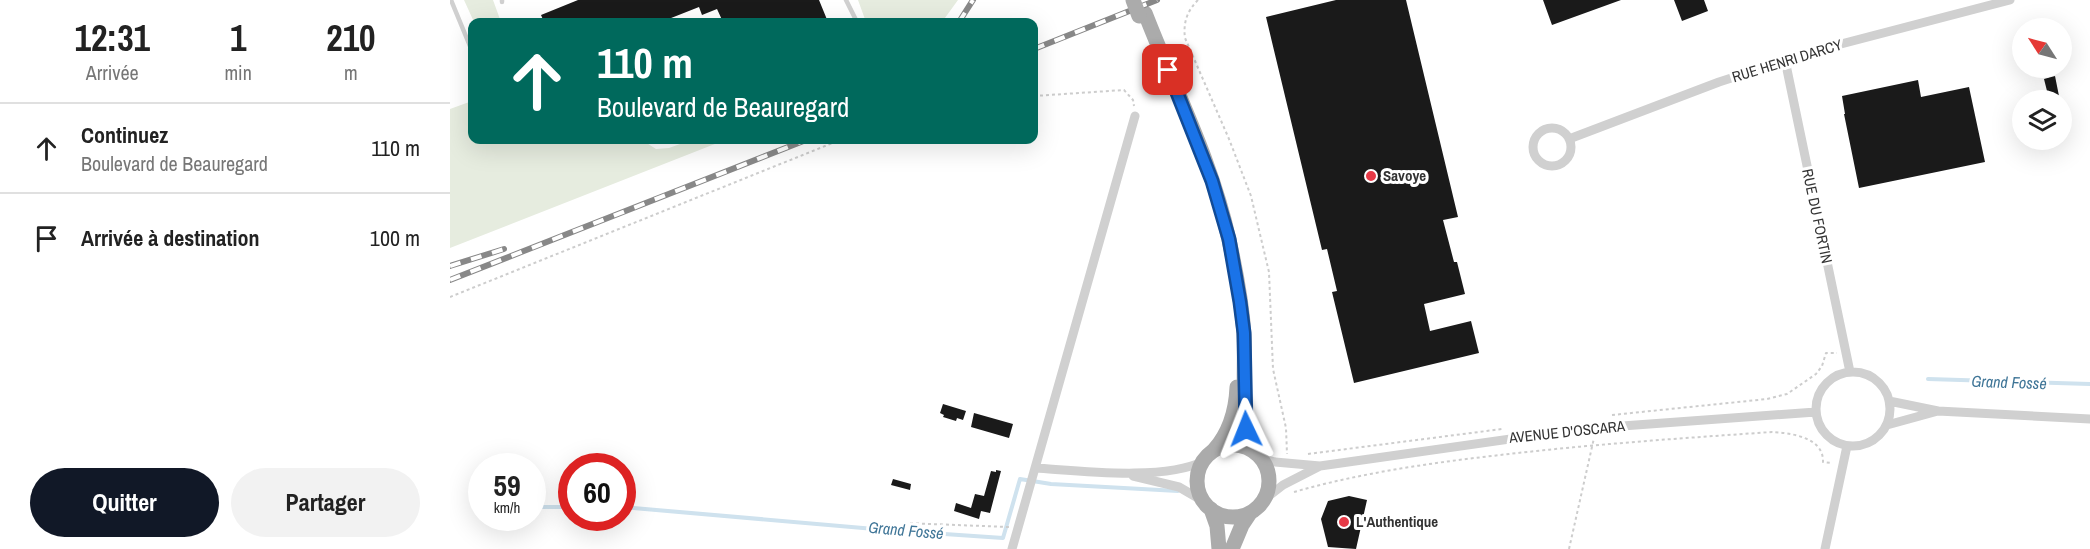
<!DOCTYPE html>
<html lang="fr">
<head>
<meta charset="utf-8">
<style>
  :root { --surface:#fff; --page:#f2f2f2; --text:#222; --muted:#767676; --line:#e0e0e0; --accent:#111827 }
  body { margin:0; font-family:"Archivo Narrow",sans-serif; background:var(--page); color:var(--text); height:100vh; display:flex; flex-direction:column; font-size:22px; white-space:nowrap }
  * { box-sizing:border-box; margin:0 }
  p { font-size:20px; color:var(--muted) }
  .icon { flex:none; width:33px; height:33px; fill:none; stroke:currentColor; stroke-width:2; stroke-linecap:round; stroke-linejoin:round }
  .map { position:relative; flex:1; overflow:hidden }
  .panel { display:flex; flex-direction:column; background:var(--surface); width:450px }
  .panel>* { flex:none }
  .banner { position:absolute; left:18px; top:18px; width:570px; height:126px; border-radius:12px; box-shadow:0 6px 24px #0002; background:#00695c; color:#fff; overflow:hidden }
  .needle { width:39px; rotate:306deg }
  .fabs { position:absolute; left:1562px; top:18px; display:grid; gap:12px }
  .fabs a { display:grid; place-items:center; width:60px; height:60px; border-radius:50%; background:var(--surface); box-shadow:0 6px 24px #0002; font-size:30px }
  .speed { position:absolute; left:18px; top:453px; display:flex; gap:12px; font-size:30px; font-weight:700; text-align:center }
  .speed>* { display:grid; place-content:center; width:78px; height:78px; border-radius:50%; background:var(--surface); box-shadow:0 6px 24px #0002; line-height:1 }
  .speed small { font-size:15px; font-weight:400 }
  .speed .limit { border:9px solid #d22; background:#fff; color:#111 }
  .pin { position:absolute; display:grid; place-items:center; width:51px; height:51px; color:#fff; margin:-26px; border-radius:12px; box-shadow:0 3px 9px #0006 }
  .me { position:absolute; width:66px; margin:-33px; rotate:358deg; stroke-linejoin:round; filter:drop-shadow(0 0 4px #0008) }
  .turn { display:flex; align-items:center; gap:21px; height:126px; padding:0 30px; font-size:27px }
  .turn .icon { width:78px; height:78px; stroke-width:2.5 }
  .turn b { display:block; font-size:42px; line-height:51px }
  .eta { display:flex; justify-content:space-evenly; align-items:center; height:102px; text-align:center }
  .eta b { font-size:36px; font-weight:800; line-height:42px }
  .button { display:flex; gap:12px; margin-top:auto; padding:12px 30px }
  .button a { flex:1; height:69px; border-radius:36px; background:var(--accent); color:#fff; font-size:24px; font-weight:800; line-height:69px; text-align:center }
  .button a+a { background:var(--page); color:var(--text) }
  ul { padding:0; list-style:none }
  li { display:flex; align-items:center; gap:18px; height:90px; padding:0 30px; border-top:2px solid var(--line) }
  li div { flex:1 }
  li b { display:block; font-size:22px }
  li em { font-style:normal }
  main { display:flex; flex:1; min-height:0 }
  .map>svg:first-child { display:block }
  .green { fill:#e6ecdf }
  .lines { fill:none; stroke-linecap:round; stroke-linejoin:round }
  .stream { stroke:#cfe2ee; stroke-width:4 }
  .building { fill:#1a1a1a }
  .path { stroke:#cdcdcd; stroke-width:2; stroke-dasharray:3 3; stroke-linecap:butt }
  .lane { stroke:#d0d0d0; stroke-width:4.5 }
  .street { stroke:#d0d0d0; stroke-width:9 }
  .primary { stroke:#ababab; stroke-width:15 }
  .rail-casing { stroke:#888; stroke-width:6 }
  .rail { stroke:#fff; stroke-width:4; stroke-dasharray:11; stroke-linecap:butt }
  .primary-bridge { stroke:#ababab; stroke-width:15 }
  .route-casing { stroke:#114b97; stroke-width:15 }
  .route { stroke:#1a73e8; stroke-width:10 }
  .poi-dot { fill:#e63946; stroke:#fff; stroke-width:2 }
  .labels { text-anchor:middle; stroke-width:6; stroke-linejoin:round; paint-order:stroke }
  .street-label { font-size:15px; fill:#333; stroke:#fff }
  .poi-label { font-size:15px; font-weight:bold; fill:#333; stroke:#fff; text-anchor:start }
  .water-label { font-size:16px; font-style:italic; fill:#3f7597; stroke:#fff }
</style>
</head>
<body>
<main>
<section class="panel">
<div class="eta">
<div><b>12:31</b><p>Arrivée</p></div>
<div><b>1</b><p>min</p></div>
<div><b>210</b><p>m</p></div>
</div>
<ul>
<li><svg class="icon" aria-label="ahead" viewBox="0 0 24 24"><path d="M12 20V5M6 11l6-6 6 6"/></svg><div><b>Continuez</b><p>Boulevard de Beauregard</p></div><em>110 m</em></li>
<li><svg class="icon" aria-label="arrive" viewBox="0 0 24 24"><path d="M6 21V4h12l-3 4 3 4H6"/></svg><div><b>Arrivée à destination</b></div><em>100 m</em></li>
</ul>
<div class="button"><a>Quitter</a><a>Partager</a></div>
</section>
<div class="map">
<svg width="1640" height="549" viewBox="0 0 1640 549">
  <rect width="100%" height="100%" fill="#fff"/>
  <path class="green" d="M 14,0 L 43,0 L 51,22 L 24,22 Z
    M 408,0 L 508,0 L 492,22 L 416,22 Z
    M 22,101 L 22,140 L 192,140 L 206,149 L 219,148 L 241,140 L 275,140 L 0,248 L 0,109 Z"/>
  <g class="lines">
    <path class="stream" d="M 1478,379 L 1640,384
      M 82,507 L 122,507
      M 172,507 L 436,530 L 553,538 L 570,479 L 601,484 L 728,491"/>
  </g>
  <path class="building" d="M 128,0 L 369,0 L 378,22 L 273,22 L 267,9 L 252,15 L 249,7 L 211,22 L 94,22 L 91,15 Z
    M 886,0 L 956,0 L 1008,217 L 993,220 L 1004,262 L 1007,262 L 1015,294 L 974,304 L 980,331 L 1021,321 L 1029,353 L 904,383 L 882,292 L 887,291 L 877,249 L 872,250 L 816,17 Z
    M 1093,0 L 1171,0 L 1102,25 Z
    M 1224,0 L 1254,0 L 1258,11 L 1232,21 Z
    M 1605,76 L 1609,96 L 1599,99 L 1594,79 Z
    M 1468,80 L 1471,97 L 1519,87 L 1535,162 L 1409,188 L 1394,114 L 1395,114 L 1392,96 Z
    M 493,404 L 516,411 L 513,420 L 507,418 L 506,421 L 493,417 L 494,415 L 490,413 Z
    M 524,413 L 563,424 L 559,438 L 521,427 Z
    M 546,470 L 551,471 L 540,513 L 531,511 L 529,519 L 504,511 L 506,503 L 521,508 L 525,494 L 534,496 L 541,471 L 546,472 Z
    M 443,479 L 461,484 L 460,490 L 441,485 Z
    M 899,496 L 917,500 L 906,549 L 878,547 L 871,519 L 878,501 Z"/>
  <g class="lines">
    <path class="path" d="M 748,0 C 737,11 733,23 735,38 L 779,139 L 801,196 L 809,230 L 819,272 L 823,369 L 836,428 L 837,454
      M 584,96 L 674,90 L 683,100 L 684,106
      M 0,297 L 390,140
      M 1162,415 L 1317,399 L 1337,394 L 1366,374 L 1372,366 L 1376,353 L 1387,353
      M 858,454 L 1052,429
      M 844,492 C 914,472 987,462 1059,454 C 1146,444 1234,438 1322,432 C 1340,433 1374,437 1373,462 L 1382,463
      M 454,523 L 559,527
      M 1119,549 L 1144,438"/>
    <path class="lane" d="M 1,0 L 22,51
      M 52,0 L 52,2
      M 396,0 L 407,22"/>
    <path class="street" d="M 1335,60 L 1400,372
      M1083 147a19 19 0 1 1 38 0a19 19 0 1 1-38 0Z
      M 1119,139 L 1269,82 L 1368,50 L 1560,0
      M1366 409a37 37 0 1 1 74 0a37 37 0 1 1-74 0Z
      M 1488,411 L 1640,419
      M 1437,425 L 1488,411 L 1439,401
      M 811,458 L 825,462 L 870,466 L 1131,429 L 1366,412
      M 586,468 C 631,471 714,481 754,461
      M 683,476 L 729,487 L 753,501
      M 815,499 L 833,485 L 870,466
      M 562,549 L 685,116
      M 1375,549 L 1397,446"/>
    <path class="primary" d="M 695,13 C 724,88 762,161 779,240 C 786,271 792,303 794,335 C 796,369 789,421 805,452
      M747 481a36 36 0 1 1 72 0a36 36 0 1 1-72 0Z
      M 764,450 C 780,432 786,410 787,387
      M 761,509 L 767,526 L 769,549
      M 782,549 L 792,525 L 800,513"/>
    <defs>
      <path id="rail" d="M 509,22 L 523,0
        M 584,49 L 707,0
        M 0,266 L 54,249
        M 0,280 L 356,140"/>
    </defs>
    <use href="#rail" class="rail-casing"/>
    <use href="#rail" class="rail"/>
    <path class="primary-bridge" d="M 683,0 L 689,16"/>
  </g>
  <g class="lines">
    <defs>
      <path id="route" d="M 718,70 L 762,181 L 779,239 L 790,302 L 794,333 L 796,429"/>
    </defs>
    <use href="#route" class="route-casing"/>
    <use href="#route" class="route"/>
  </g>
  <g class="poi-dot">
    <circle cx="921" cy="176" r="6"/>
    <circle cx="894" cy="522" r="6"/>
  </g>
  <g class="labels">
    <g class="street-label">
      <text transform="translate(1337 61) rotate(-17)" y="5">RUE HENRI DARCY</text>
      <text transform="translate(1367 216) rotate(78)" y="5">RUE DU FORTIN</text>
      <text transform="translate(1117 432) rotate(-6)" y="5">AVENUE D'OSCARA</text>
    </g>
    <g class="poi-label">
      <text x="933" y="181">Savoye</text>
      <text x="906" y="527">L'Authentique</text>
    </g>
    <g class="water-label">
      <text transform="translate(1559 382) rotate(2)" y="6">Grand Fossé</text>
      <text transform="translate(456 530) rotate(5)" y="6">Grand Fossé</text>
    </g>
  </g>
</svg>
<div class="fabs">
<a><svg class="needle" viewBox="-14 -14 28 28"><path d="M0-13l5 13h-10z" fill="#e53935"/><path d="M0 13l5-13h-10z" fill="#767676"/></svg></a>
<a><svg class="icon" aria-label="layers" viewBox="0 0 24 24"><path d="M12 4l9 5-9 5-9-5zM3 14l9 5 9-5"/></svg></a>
</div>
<div class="speed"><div>59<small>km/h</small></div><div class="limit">60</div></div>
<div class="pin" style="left:718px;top:70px;background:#d93025"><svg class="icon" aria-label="arrive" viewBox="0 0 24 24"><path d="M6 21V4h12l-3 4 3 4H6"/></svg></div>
<svg class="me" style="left:796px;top:429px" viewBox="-20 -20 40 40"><path d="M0-17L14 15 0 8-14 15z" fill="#1a73e8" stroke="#fff" stroke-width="4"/></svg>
<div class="banner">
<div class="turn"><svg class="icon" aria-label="ahead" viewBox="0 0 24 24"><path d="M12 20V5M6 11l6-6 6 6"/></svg><div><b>110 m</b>Boulevard de Beauregard</div></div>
</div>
</div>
</main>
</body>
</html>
